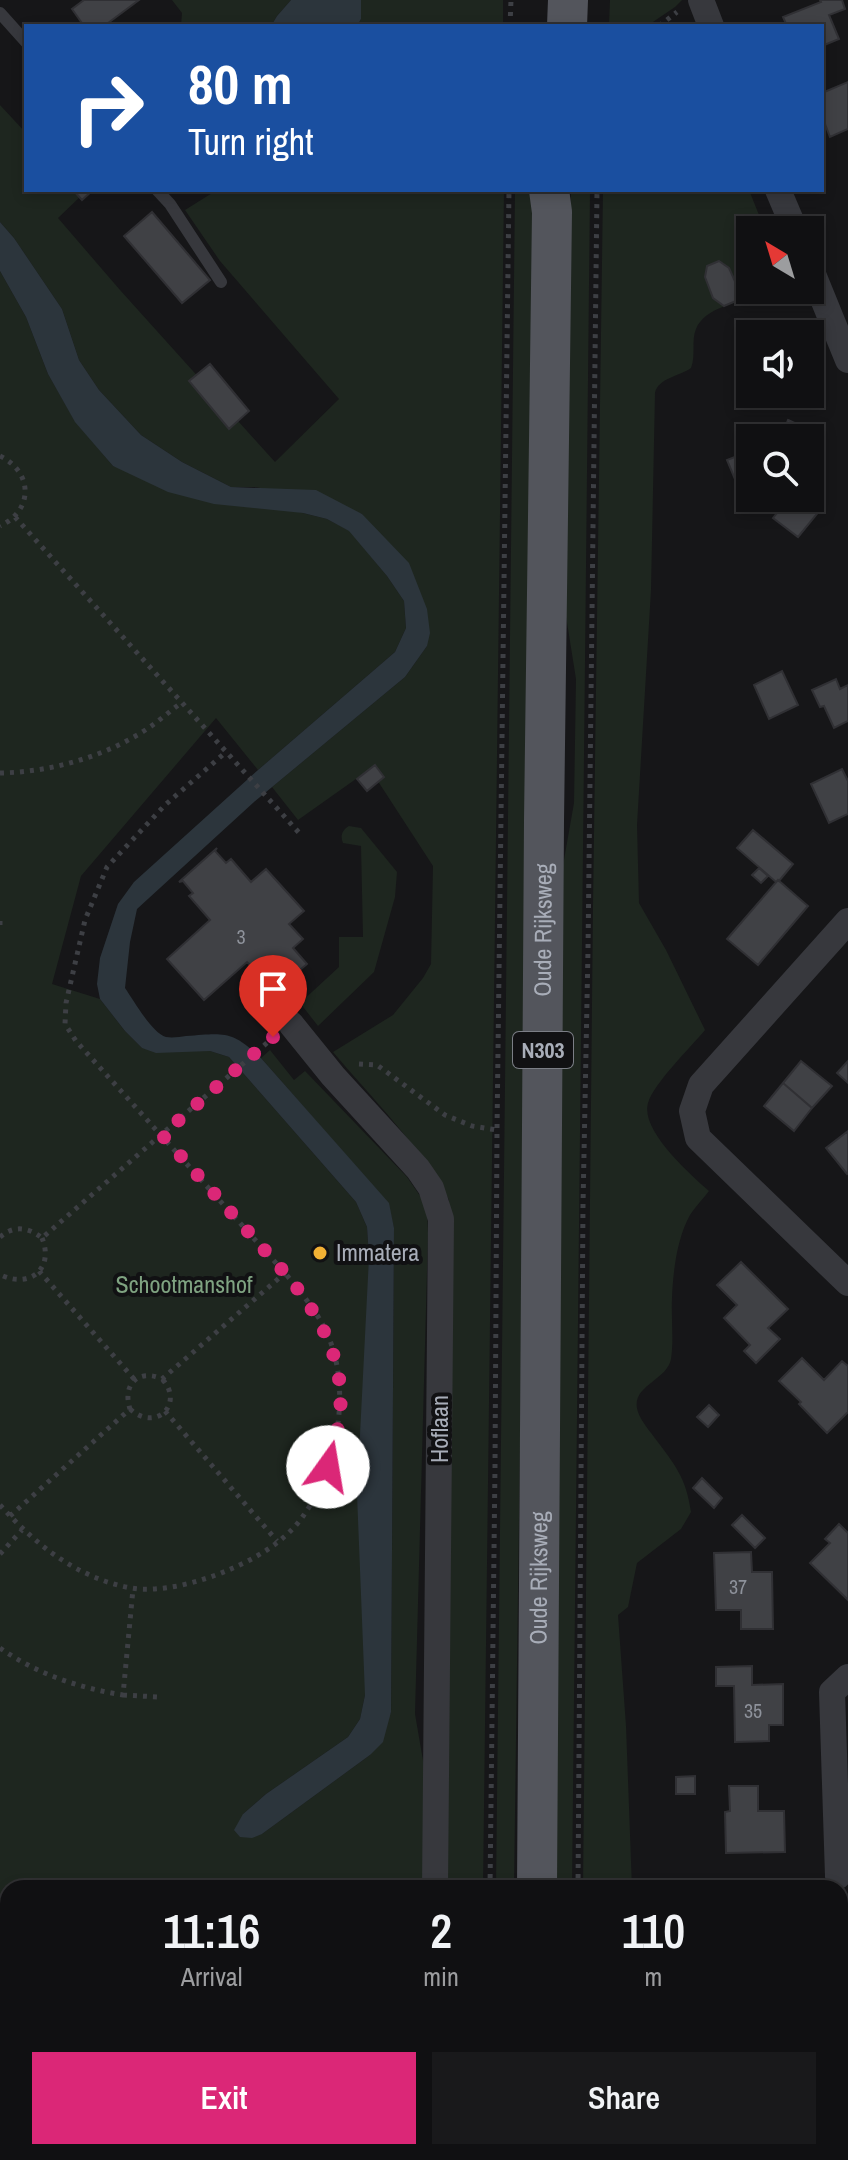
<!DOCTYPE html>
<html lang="en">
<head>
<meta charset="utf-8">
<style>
  :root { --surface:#101012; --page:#19191b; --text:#f1f3f6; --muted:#9c9d9f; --line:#303032; --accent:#db2777 }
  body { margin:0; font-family:"Archivo Narrow",sans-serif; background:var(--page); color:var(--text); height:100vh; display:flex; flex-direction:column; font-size:30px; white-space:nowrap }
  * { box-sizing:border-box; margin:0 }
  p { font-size:26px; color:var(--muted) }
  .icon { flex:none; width:44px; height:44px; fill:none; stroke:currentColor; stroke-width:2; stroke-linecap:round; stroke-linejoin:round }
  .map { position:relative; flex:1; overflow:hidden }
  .side { position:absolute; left:0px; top:1880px; width:848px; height:280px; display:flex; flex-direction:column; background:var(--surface); border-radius:24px 24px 0 0; box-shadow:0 4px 12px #0003,0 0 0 2px var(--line) }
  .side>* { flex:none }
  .banner { position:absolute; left:24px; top:24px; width:800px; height:168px; border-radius:0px; box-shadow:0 4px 12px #0003,0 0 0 2px var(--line); background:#1a4fa0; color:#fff; overflow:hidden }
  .needle { width:52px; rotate:322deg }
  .buttons { position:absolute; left:736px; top:216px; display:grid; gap:16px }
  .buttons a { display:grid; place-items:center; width:88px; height:88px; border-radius:0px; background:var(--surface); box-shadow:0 4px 12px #0003,0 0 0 2px var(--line); font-size:40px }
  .pin { position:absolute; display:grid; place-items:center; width:68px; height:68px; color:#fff; margin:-82px -34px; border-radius:50% 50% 50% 0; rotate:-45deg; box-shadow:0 0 8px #0007 }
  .pin .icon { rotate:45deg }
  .me { position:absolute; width:88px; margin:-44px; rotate:13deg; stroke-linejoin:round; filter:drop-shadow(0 0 6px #0008) }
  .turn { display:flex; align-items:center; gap:28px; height:168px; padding:0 32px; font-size:36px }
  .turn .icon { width:104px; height:104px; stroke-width:2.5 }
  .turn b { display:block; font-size:56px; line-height:68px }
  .eta { display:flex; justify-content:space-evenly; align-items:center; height:136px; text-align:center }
  .eta b { font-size:48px; font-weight:600; line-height:56px }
  .primary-button { display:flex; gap:16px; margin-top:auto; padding:16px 32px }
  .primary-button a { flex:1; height:92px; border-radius:0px; background:var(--accent); color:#fff; font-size:32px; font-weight:600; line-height:92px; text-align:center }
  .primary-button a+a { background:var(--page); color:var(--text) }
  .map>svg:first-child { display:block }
  .green { fill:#1e261f }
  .water { fill:#2c353c }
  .building { fill:#404145; stroke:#303034; stroke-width:2 }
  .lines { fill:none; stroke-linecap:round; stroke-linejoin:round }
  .path { stroke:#3d3f44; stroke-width:5; stroke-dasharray:4 6; stroke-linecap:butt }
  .service { stroke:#37383d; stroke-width:12 }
  .minor { stroke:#37383d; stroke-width:26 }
  .primary { stroke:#53555c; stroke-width:40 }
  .route { stroke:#db2777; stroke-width:14; stroke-dasharray:0 25.2 }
  .poi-dot { fill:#f2b134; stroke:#111113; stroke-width:3 }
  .labels { text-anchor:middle; stroke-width:8; stroke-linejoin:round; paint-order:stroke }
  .number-label { font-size:20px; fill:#8e929b }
  .shield { fill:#111113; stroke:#7b7e86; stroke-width:2 }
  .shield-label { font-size:22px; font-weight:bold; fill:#a8adb8 }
  .street-label { font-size:24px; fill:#a8adb8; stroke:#111113 }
  .poi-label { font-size:24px; fill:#a8adb8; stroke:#111113; text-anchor:start }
  .park-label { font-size:24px; fill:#7fa381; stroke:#111113 }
</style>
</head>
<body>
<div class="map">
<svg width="848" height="2160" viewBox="0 0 848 2160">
  <rect width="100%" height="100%" fill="#161618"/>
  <path class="green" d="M 172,0 L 291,0 L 277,16 L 271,26 L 181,26 L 182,13 Z
    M 361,0 L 503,0 L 503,26 L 357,26 L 361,19 Z
    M 610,0 L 682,0 L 675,7 L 647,26 L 609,26 Z
    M 0,105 L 26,133 L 26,190 L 78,190 L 82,195 L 58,218 L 120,290 L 275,462 L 339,399 L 220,261 L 185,210 L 217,190 L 504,190 L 483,1888 L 446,1888 L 449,1200 C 422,1148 371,1097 333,1052 L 393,1015 L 423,978 L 431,964 L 433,866 L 370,769 L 298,820 L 272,787 L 405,677 L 427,646 L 362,514 L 256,487 L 231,487 L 182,462 L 141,435 L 99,390 L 79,360 L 62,309 L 14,238 L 0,222 Z
    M 515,190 L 532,190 L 532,557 L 514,1888 L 496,1888 Z
    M 571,190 L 590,190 L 572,1888 L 552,1888 L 562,871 L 574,803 L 576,679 L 565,610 Z
    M 603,190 L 749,190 L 765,230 L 750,230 L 750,290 L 783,290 C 759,299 707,302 696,329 C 691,341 696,355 691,368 C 680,376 658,378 655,393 L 651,590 L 637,825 L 639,903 L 666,950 L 705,1030 C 691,1047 654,1083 648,1103 C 640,1130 690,1174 709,1191 C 703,1199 695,1207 690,1215 C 677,1238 673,1272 672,1298 C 671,1319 674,1339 671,1359 C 667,1381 629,1386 638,1412 C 641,1421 649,1430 654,1437 C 675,1465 686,1477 691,1512 L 681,1529 L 637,1563 L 628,1607 L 618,1615 L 626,1726 L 632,1888 L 583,1888 L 593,905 Z
    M 0,271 L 26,317 L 48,374 L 75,421 L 113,466 L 327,519 L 350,531 L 387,576 L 404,601 L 406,628 L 395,652 L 258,770 L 216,718 L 81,876 L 52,984 L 100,999 L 125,1031 L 142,1048 L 210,1051 L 229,1057 L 356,1202 L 367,1227 L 369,1257 L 365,1695 L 360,1719 L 348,1737 L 266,1794 L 243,1814 L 262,1834 L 370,1755 L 391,1712 L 394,1228 L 388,1203 L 261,1058 L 270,1050 L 294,1080 L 305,1071 L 407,1177 L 427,1206 L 428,1234 L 415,1714 L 425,1772 L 423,1888 L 8,1888 L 8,2054 L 0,2048 Z
    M 349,826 L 361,828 L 397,872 L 395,897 L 374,972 L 318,1026 L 300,1003 L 339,967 L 339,937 L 363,937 L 361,846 L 343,843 C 340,836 342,830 349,826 Z
    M 840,1993 L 848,1993 L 848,2091 L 840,2091 Z
    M 0,2120 L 8,2125 L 8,2152 L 47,2152 L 59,2160 L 0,2160 Z
    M 152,2152 L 255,2152 L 248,2160 L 164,2160 Z
    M 295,2152 L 480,2152 L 480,2160 L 286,2160 Z
    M 581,2152 L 640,2152 L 641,2160 L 581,2160 Z"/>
  <path class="water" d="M 291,0 L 361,0 L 361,19 L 357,26 L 271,26 L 277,16 Z
    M 0,222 L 14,238 L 62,309 L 79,360 L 99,390 L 141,435 L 182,462 L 231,487 L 316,490 L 362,514 L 409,563 L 427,609 L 430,633 L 427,646 L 405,677 L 254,802 L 137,909 L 130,942 L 125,988 C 134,1001 152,1033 166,1037 C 172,1038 180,1037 186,1036 C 224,1033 232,1030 261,1058 L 389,1203 L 394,1228 L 391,1712 L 383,1742 L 370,1755 L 262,1834 L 252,1838 L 240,1837 L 234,1830 L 243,1814 L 266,1794 L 348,1737 L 360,1719 L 365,1695 L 357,1494 L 369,1257 L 367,1227 L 356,1202 L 229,1057 L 210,1051 L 156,1053 L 142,1048 L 125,1031 L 100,999 L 97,984 L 100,958 L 118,904 L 134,882 L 258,770 L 395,652 L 406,628 L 404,601 L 387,576 L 349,531 L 327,519 L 303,513 L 214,504 L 168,492 L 113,466 L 75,422 L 48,374 L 26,317 L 0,271 Z"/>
  <path class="building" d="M 84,0 L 139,0 L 104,26 L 84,26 L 72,9 Z
    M 820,0 L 842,0 L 845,9 L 829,15 L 839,39 L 822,46 L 822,26 L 787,26 L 783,17 L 821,2 Z
    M 848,82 L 848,129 L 830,137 L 822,116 L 822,93 Z
    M 73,190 L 93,190 L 82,200 Z
    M 152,212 L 210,280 L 182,303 L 124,236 Z
    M 719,261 L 729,268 L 738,288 L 736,301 L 724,306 L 713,298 L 705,277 L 707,266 Z
    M 210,364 L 249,411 L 229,429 L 189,381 Z
    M 788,420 L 810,430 L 806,438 L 781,438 Z
    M 750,451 L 750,479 L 737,484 L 727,460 Z
    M 810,467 L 825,504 L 798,537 L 773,518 L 789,498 L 810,498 Z
    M 782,671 L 798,705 L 769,719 L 754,685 Z
    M 836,679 L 840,689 L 848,685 L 848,721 L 834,728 L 824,706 L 820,707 L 812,690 Z
    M 375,765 L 384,777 L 367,791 L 357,779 Z
    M 842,769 L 848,781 L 848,814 L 829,823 L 811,784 Z
    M 753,830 L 793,864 L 779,881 L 778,880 L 776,882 L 737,848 Z
    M 217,848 L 215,851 L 226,863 L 231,859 L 251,882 L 266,869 L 304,911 L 289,924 L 303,939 L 293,948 L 307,964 L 286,982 L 272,966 L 261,976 L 247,962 L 204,1000 L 167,959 L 210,920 L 189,896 L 193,893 L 183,881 L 179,882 Z
    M 759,868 L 768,876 L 761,883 L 752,875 Z
    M 778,880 L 808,906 L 758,965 L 727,939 Z
    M 801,1061 L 832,1086 L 812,1108 L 783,1083 Z
    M 848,1061 L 848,1083 L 837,1073 Z
    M 783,1083 L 812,1108 L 794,1131 L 764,1106 Z
    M 848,1131 L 848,1173 L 847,1174 L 826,1148 Z
    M 741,1262 L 788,1309 L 768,1328 L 780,1339 L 756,1363 L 744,1351 L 750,1345 L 724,1318 L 737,1305 L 717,1285 Z
    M 802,1358 L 824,1380 L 842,1361 L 848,1366 L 848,1412 L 827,1433 L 799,1404 L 801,1402 L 779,1381 Z
    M 709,1405 L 719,1415 L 708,1427 L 697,1417 Z
    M 702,1478 L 722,1498 L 714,1508 L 693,1488 Z
    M 742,1515 L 765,1538 L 755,1548 L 732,1525 Z
    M 839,1524 L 848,1533 L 848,1600 L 810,1563 L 830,1543 L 825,1539 Z
    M 751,1552 L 752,1572 L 772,1572 L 773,1629 L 741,1629 L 741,1610 L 716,1610 L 714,1553 Z
    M 752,1666 L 752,1685 L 783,1684 L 783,1725 L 769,1725 L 769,1741 L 735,1742 L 734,1686 L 716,1686 L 716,1667 Z
    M 695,1776 L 695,1794 L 676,1794 L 676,1777 Z
    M 729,1786 L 758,1786 L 758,1811 L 784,1811 L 785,1852 L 726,1853 L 725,1812 L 730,1811 Z
    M 840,1960 L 848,1960 L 848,1991 L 840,1991 Z
    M 722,2152 L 783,2152 L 783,2160 L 721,2160 Z"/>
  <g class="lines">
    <path class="path" d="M 510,26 L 511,0
      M 659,26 L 677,12
      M 0,456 C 33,472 34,510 0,526
      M 15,517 L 301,835
      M 0,773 C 51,772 104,757 147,729 C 159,721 170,711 181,703
      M 0,921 L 0,931
      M 359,1064 L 377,1065 L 445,1115 L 472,1126 L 497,1130
      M 0,1237 C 14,1225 28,1227 42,1238 L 268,1042
      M 39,1271 L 135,1380
      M 3,1276 C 32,1288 54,1267 42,1238
      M 130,1409 C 156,1433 185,1403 162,1379
      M 165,1411 L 277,1541
      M 0,1505 C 36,1545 77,1578 131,1588 C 160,1593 200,1582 226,1571 C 253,1560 283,1543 301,1519 C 338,1469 354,1385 324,1327 C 314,1308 299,1290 285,1273 L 76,1041 L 65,1024 L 66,1003 L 85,920 L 107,867 L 165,805 L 226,752
      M 10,1516 L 130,1409 C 122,1385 138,1368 162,1379 L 285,1273
      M 0,1554 L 22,1530
      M 0,1648 C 37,1674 79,1688 123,1695 L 133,1589
      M 123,1695 L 158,1697
      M 490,1888 L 495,1466 L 497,1130 L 509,190
      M 578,1888 L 583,1205 L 588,950 L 597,190
      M 840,2012 L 848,2013
      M 840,2084 L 848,2084
      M 71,2152 L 82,2160
      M 487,2160 L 487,2152
      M 575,2160 L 576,2152"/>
    <path class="service" d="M 0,13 L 26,42
      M 157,190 L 170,204 L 221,282"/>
    <path class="minor" d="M 701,0 L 711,26
      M 778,190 L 795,230
      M 810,267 L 848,360
      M 848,921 L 701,1085 L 692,1111 L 698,1138 L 848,1283
      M 291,1024 L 333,1076 L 418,1169 L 431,1188 L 441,1219 L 435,1888
      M 838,1876 L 832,1692 L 848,1677
      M 0,2072 L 8,2078
      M 116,2152 L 128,2160
      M 267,2160 L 273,2152"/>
    <g class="primary">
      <path d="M 567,26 L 568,0"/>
      <path id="s1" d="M 537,1888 L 544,821 L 552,212 L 549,190"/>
      <path d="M 535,2160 L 535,2152"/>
    </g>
  </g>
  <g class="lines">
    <path class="route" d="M 273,1037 L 162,1135 L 285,1273 C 318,1313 345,1358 340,1413 C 338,1431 333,1449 328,1467"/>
  </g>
  <circle class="poi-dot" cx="320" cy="1253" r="8"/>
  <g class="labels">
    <g class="number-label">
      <text x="241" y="944">3</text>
      <text x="738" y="1594">37</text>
      <text x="753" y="1718">35</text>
    </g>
    <rect class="shield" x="513" y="1032" width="60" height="36" rx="6"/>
    <g class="shield-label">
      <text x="543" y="1058">N303</text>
    </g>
    <g class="street-label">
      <text dy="8" stroke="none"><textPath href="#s1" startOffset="958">Oude Rijksweg</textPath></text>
      <text transform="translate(440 1429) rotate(-90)" y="8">Hoflaan</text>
      <text dy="8" stroke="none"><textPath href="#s1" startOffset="310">Oude Rijksweg</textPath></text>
    </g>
    <g class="poi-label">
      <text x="336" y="1261">Immatera</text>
    </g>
    <g class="park-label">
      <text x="184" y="1293">Schootmanshof</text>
    </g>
  </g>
</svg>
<div class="buttons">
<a><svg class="needle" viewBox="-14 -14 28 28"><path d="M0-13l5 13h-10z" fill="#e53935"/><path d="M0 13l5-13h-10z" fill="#9c9d9f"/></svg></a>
<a><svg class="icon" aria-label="sound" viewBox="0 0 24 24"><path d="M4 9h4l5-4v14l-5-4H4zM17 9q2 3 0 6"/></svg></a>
<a><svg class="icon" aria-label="search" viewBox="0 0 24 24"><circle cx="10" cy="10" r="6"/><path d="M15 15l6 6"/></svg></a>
</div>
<div class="pin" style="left:273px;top:1037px;background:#d93025"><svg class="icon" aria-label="arrive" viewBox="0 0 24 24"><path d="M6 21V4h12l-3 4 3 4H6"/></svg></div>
<svg class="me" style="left:328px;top:1467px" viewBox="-20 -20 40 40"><circle r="19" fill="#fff"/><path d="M0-13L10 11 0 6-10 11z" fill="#db2777"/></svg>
<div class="banner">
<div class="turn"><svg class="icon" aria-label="right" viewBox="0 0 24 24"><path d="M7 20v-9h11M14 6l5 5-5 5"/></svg><div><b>80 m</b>Turn right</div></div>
</div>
<section class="side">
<div class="eta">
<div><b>11:16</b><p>Arrival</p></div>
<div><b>2</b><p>min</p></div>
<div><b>110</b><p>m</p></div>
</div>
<div class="primary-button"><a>Exit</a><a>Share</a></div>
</section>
</div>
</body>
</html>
